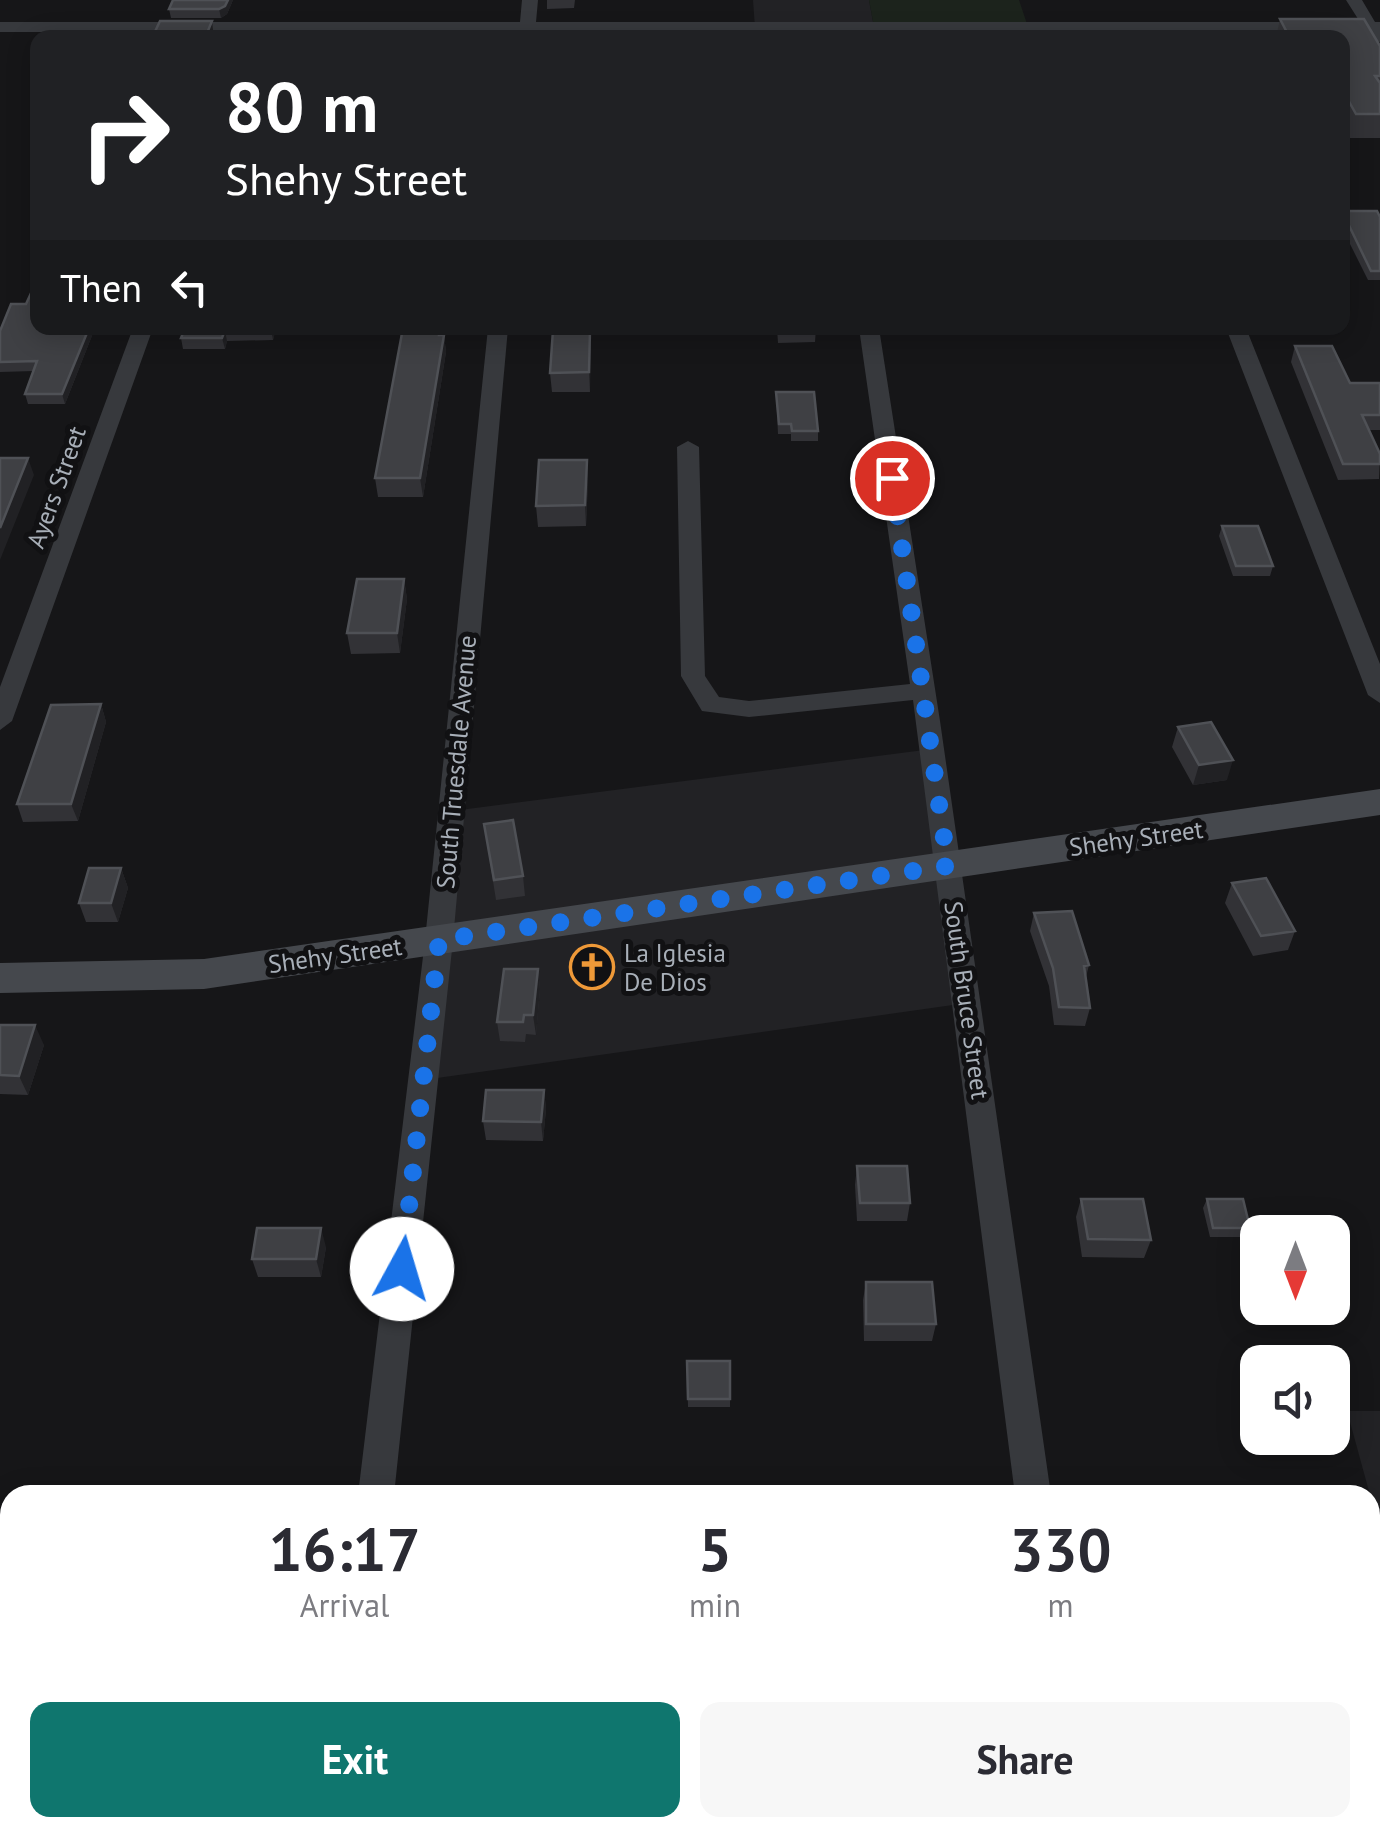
<!DOCTYPE html>
<html lang="en">
<head>
<meta charset="utf-8">
<style>
  :root { --surface:#fff; --page:#f7f7f7; --text:#2b2b33; --muted:#7c7c81; --accent:#0f766e }
  body { margin:0; font-family:"PT Sans",sans-serif; background:var(--page); color:var(--text); height:100vh; display:flex; flex-direction:column; font-size:38px; white-space:nowrap }
  * { box-sizing:border-box; margin:0 }
  p { font-size:32px; color:var(--muted) }
  .icon { flex:none; width:55px; height:55px; fill:none; stroke:currentColor; stroke-width:2; stroke-linecap:round; stroke-linejoin:round }
  .map { position:relative; flex:1; overflow:hidden }
  .sheet { position:absolute; left:0px; top:1485px; width:1380px; height:352px; display:flex; flex-direction:column; background:var(--surface); border-radius:30px 30px 0 0; box-shadow:0 5px 25px #0003 }
  .sheet>* { flex:none }
  .banner { position:absolute; left:30px; top:30px; width:1320px; height:305px; border-radius:20px; box-shadow:0 5px 25px #0003; background:#202124; color:#fff; overflow:hidden }
  .needle { width:65px; rotate:180deg }
  .controls { position:absolute; left:1240px; top:1215px; display:grid; gap:20px }
  .controls a { display:grid; place-items:center; width:110px; height:110px; border-radius:20px; background:var(--surface); box-shadow:0 5px 25px #0003; font-size:50px }
  .pin { position:absolute; display:grid; place-items:center; width:85px; height:85px; color:#fff; margin:-42px; border:5px solid #fff; border-radius:50%; box-shadow:0 2px 10px #0007 }
  .me { position:absolute; width:110px; margin:-55px; rotate:6deg; stroke-linejoin:round; filter:drop-shadow(0 0 8px #0008) }
  .turn { display:flex; align-items:center; gap:35px; height:210px; padding:0 30px; font-size:45px }
  .turn .icon { width:130px; height:130px; stroke-width:2.5 }
  .turn b { display:block; font-size:70px; line-height:85px }
  .then { display:flex; align-items:center; height:95px; padding:0 30px; background:#0003; gap:20px; font-size:38px }
  .eta { display:flex; justify-content:space-evenly; align-items:center; height:170px; text-align:center }
  .eta b { font-size:60px; font-weight:800; line-height:70px }
  .primary-button { display:flex; gap:20px; margin-top:auto; padding:20px 30px }
  .primary-button a { flex:1; height:115px; border-radius:20px; background:var(--accent); color:#fff; font-size:40px; font-weight:800; line-height:115px; text-align:center }
  .primary-button a+a { background:var(--page); color:var(--text) }
  .map>svg:first-child { display:block }
  .built { fill:#222225 }
  .green { fill:#1c231c }
  .lines { fill:none; stroke-linecap:round; stroke-linejoin:round }
  .street { fill:#37393d; fill-rule:evenodd }
  .secondary { fill:#45484d; fill-rule:evenodd }
  .wall { fill:#323236 }
  .shaded-wall { fill:#212124 }
  .building { fill:#3f4044; stroke:#4f5156; stroke-width:2.5 }
  .route { stroke:#1a73e8; stroke-width:18; stroke-dasharray:0 32.4 }
  .labels { text-anchor:middle; stroke-width:10; stroke-linejoin:round; paint-order:stroke }
  .street-label { font-size:25px; fill:#a8afb8; stroke:#111113 }
  .poi-label { font-size:25px; fill:#a8afb8; stroke:#111113; text-anchor:start }
</style>
</head>
<body>
<div class="map">
<svg width="1380" height="1836" viewBox="0 0 1380 1836">
  <rect width="100%" height="100%" fill="#161618"/>
  <path class="built" d="M 753,0 L 869,0 L 874,27 L 755,28 Z
    M 932,749 L 967,1003 L 423,1080 L 452,811 Z
    M 1347,1411 L 1380,1411 L 1380,1538 L 1370,1495 Z"/>
  <path class="green" d="M 869,0 L 1019,0 L 1028,27 L 874,27 Z"/>
  <g class="lines">
    <path class="street" d="M 522,0 L 538,0 L 536,22 L 1360,22 L 1346,0 L 1362,0 L 1375,22 L 1380,22 L 1380,42 L 1371,41 L 1365,32 L 535,32 L 534,38 L 518,38 L 519,32 L 0,32 L 0,22 L 520,22 Z
      M 133,328 L 153,328 L 12,721 L 0,730 L 0,687 Z
      M 488,328 L 508,328 L 453,940 L 394,1495 L 358,1495 L 425,940 Z
      M 859,328 L 879,328 L 940,721 L 1051,1495 L 1015,1495 L 913,700 L 749,717 L 702,711 L 681,676 L 677,447 L 688,441 L 699,447 L 705,676 L 719,697 L 749,701 L 910,684 Z
      M 1226,328 L 1246,328 L 1380,664 L 1380,703 L 1368,695 Z
      M 318,1828 L 358,1828 L 358,1836 L 318,1836 Z
      M 1057,1828 L 1097,1828 L 1098,1836 L 1058,1836 Z"/>
    <path class="secondary" d="M 1380,789 L 1380,815 L 204,989 L 0,993 L 0,963 L 204,959 Z
      M 0,1647 L 10,1647 L 10,1697 L 0,1697 Z
      M 1370,1647 L 1380,1647 L 1380,1697 L 1370,1697 Z"/>
  </g>
  <path class="wall" d="M 233,0 L 227,14 L 221,18 L 171,18 L 169,9 Z
    M 547,0 L 575,0 L 574,8 L 547,9 Z
    M 1280,19 L 1380,46 L 1380,138 L 1349,138 L 1342,126 L 1342,38 L 1276,38 Z
    M 1342,211 L 1380,217 L 1380,280 L 1368,280 L 1342,228 Z
    M 38,328 L 95,328 L 65,404 L 28,404 L 25,394 L 34,371 L 0,372 L 0,331 Z
    M 185,328 L 276,328 L 273,340 L 227,341 L 225,349 L 183,349 L 181,338 Z
    M 400,328 L 445,328 L 444,335 L 446,352 L 423,497 L 378,497 L 375,478 L 401,340 Z
    M 777,328 L 816,328 L 815,342 L 778,343 Z
    M 590,330 L 590,392 L 552,392 L 550,373 Z
    M 1295,346 L 1350,383 L 1380,383 L 1380,430 L 1369,430 L 1380,454 L 1379,479 L 1338,480 L 1291,362 Z
    M 776,392 L 818,431 L 818,441 L 791,441 L 791,434 L 778,434 Z
    M 587,460 L 588,480 L 586,526 L 538,527 L 536,506 Z
    M 1222,526 L 1273,566 L 1270,576 L 1233,576 L 1219,536 Z
    M 404,579 L 407,599 L 400,653 L 351,654 L 347,633 Z
    M 101,704 L 106,722 L 78,821 L 23,822 L 17,804 Z
    M 1178,727 L 1227,780 L 1193,785 L 1172,747 Z
    M 484,824 L 523,876 L 525,896 L 496,900 Z
    M 121,868 L 128,888 L 118,922 L 86,922 L 79,903 Z
    M 1232,883 L 1295,931 L 1288,950 L 1253,956 L 1225,903 Z
    M 1034,913 L 1089,965 L 1086,977 L 1090,1008 L 1085,1026 L 1054,1025 L 1049,986 L 1030,931 Z
    M 538,969 L 540,989 L 536,1035 L 526,1034 L 525,1042 L 500,1041 L 497,1022 Z
    M 0,1025 L 44,1045 L 28,1095 L 0,1094 Z
    M 544,1090 L 546,1109 L 543,1141 L 486,1140 L 483,1121 Z
    M 857,1166 L 910,1203 L 907,1221 L 857,1221 L 855,1185 Z
    M 1081,1199 L 1151,1240 L 1144,1258 L 1082,1257 L 1076,1217 Z
    M 1207,1199 L 1250,1228 L 1246,1237 L 1210,1237 L 1203,1208 Z
    M 326,1247 L 321,1277 L 258,1277 L 252,1259 Z
    M 866,1282 L 936,1324 L 932,1341 L 864,1341 L 863,1300 Z
    M 687,1361 L 730,1361 L 730,1407 L 688,1407 Z
    M 0,1757 L 56,1836 L 0,1836 Z
    M 1158,1828 L 1370,1828 L 1380,1836 L 1159,1836 Z"/>
  <path class="shaded-wall" d="M 228,0 L 233,0 L 227,14 L 221,18 L 219,9 Z
    M 212,21 L 214,38 L 205,38 Z
    M 89,328 L 95,328 L 65,404 L 62,394 Z
    M 271,328 L 276,328 L 273,340 L 271,330 Z
    M 440,328 L 445,328 L 444,335 L 446,352 L 423,497 L 420,478 Z
    M 225,330 L 227,341 L 225,349 L 222,338 Z
    M 590,330 L 591,350 L 590,392 L 589,372 Z
    M 28,458 L 34,475 L 0,560 L 0,528 Z
    M 587,460 L 588,480 L 586,526 L 585,505 Z
    M 404,579 L 407,599 L 400,653 L 397,633 Z
    M 101,704 L 106,722 L 78,821 L 71,804 Z
    M 1233,760 L 1227,780 L 1193,785 L 1199,765 Z
    M 121,868 L 128,888 L 118,922 L 111,903 Z
    M 538,969 L 540,989 L 536,1035 L 533,1015 Z
    M 35,1025 L 44,1045 L 28,1095 L 19,1076 Z
    M 544,1090 L 546,1109 L 543,1141 L 541,1122 Z
    M 321,1228 L 326,1247 L 321,1277 L 316,1259 Z
    M 0,1512 L 10,1526 L 0,1569 Z
    M 44,1828 L 58,1828 L 56,1836 L 42,1836 Z"/>
  <path class="building" d="M 173,0 L 228,0 L 225,6 L 219,9 L 169,9 Z
    M 1280,19 L 1364,19 L 1380,46 L 1380,76 L 1375,76 L 1380,83 L 1380,114 L 1356,114 L 1342,89 L 1342,38 L 1290,38 Z
    M 160,21 L 212,21 L 205,38 L 152,38 Z
    M 1342,211 L 1377,211 L 1380,217 L 1380,271 L 1371,271 Z
    M 38,278 L 38,328 L 89,328 L 62,394 L 25,394 L 37,361 L 0,362 L 0,331 L 11,304 L 26,304 Z
    M 185,328 L 271,328 L 271,330 L 225,330 L 222,338 L 181,338 Z
    M 403,328 L 440,328 L 439,335 L 444,335 L 420,478 L 375,478 Z
    M 553,330 L 590,330 L 589,372 L 550,373 Z
    M 1295,346 L 1332,346 L 1350,383 L 1380,383 L 1380,415 L 1362,415 L 1380,454 L 1380,464 L 1343,464 Z
    M 776,392 L 814,392 L 818,431 L 792,431 L 791,424 L 779,424 Z
    M 0,458 L 28,458 L 0,528 Z
    M 539,460 L 587,460 L 585,505 L 536,506 Z
    M 1222,526 L 1258,526 L 1273,566 L 1236,566 Z
    M 357,579 L 404,579 L 397,633 L 347,633 Z
    M 101,704 L 71,804 L 17,804 L 51,705 Z
    M 1211,722 L 1233,760 L 1199,765 L 1178,727 Z
    M 513,820 L 523,876 L 494,880 L 484,824 Z
    M 89,868 L 121,868 L 111,903 L 79,903 Z
    M 1266,878 L 1295,931 L 1261,936 L 1232,883 Z
    M 1072,911 L 1089,965 L 1084,966 L 1090,1008 L 1059,1007 L 1053,968 L 1034,913 Z
    M 504,969 L 538,969 L 533,1015 L 524,1015 L 523,1022 L 497,1022 Z
    M 0,1025 L 35,1025 L 19,1076 L 0,1075 Z
    M 486,1090 L 544,1090 L 541,1122 L 483,1121 Z
    M 857,1166 L 907,1166 L 910,1203 L 860,1203 Z
    M 1081,1199 L 1143,1199 L 1151,1240 L 1088,1239 Z
    M 1207,1199 L 1243,1199 L 1250,1228 L 1213,1228 Z
    M 257,1228 L 321,1228 L 316,1259 L 252,1259 Z
    M 866,1282 L 932,1282 L 936,1324 L 866,1324 Z
    M 687,1361 L 730,1361 L 730,1399 L 688,1399 Z
    M 1370,1754 L 1380,1754 L 1380,1836 L 1170,1836 L 1168,1828 L 1370,1828 Z
    M 0,1757 L 10,1758 L 10,1828 L 44,1828 L 42,1836 L 15,1836 L 16,1831 L 0,1831 Z
    M 436,1828 L 673,1828 L 673,1836 L 435,1836 Z
    M 739,1828 L 813,1828 L 813,1836 L 739,1836 Z"/>
  <g class="lines">
    <path class="route" d="M 402,1269 L 439,940 L 948,866 L 892,478"/>
  </g>
  <defs>
    <symbol id="church-ring" viewBox="-11 -11 22 22"><circle r="9.5" fill="#111113" stroke="#ee9938" stroke-width="1.5"/><path d="M-1.2-6h2.4v3.5h3.3v2.4h-3.3V6h-2.4V-.1h-3.3v-2.4h3.3Z" fill="#ee9938"/></symbol>
  </defs>
  <g fill-rule="evenodd">
    <use href="#church-ring" x="567" y="942" width="50" height="50"/>
  </g>
  <g class="labels">
    <g class="street-label">
      <text transform="translate(56 487) rotate(-70)" y="9">Ayers Street</text>
      <text transform="translate(456 762) rotate(-85)" y="9">South Truesdale Avenue</text>
      <text transform="translate(1136 838) rotate(-8)" y="9">Shehy Street</text>
      <text transform="translate(335 955) rotate(-8)" y="9">Shehy Street</text>
      <text transform="translate(967 1000) rotate(82)" y="9">South Bruce Street</text>
    </g>
    <g class="poi-label">
      <text x="624" y="962">La Iglesia<tspan x="624" dy="29">De Dios</tspan></text>
    </g>
  </g>
</svg>
<div class="controls">
<a><svg class="needle" viewBox="-14 -14 28 28"><path d="M0-13l5 13h-10z" fill="#e53935"/><path d="M0 13l5-13h-10z" fill="#7c7c81"/></svg></a>
<a><svg class="icon" aria-label="sound" viewBox="0 0 24 24"><path d="M4 9h4l5-4v14l-5-4H4zM17 9q2 3 0 6"/></svg></a>
</div>
<div class="pin" style="left:892px;top:478px;background:#d93025"><svg class="icon" aria-label="arrive" viewBox="0 0 24 24"><path d="M6 21V4h12l-3 4 3 4H6"/></svg></div>
<svg class="me" style="left:402px;top:1269px" viewBox="-20 -20 40 40"><circle r="19" fill="#fff"/><path d="M0-13L10 11 0 6-10 11z" fill="#1a73e8"/></svg>
<div class="banner">
<div class="turn"><svg class="icon" aria-label="right" viewBox="0 0 24 24"><path d="M7 20v-9h11M14 6l5 5-5 5"/></svg><div><b>80 m</b>Shehy Street</div></div>
<div class="then">Then<svg class="icon" aria-label="left" viewBox="0 0 24 24"><path d="M17 20v-9H6M10 6l-5 5 5 5"/></svg></div>
</div>
<section class="sheet">
<div class="eta">
<div><b>16:17</b><p>Arrival</p></div>
<div><b>5</b><p>min</p></div>
<div><b>330</b><p>m</p></div>
</div>
<div class="primary-button"><a>Exit</a><a>Share</a></div>
</section>
</div>
</body>
</html>
